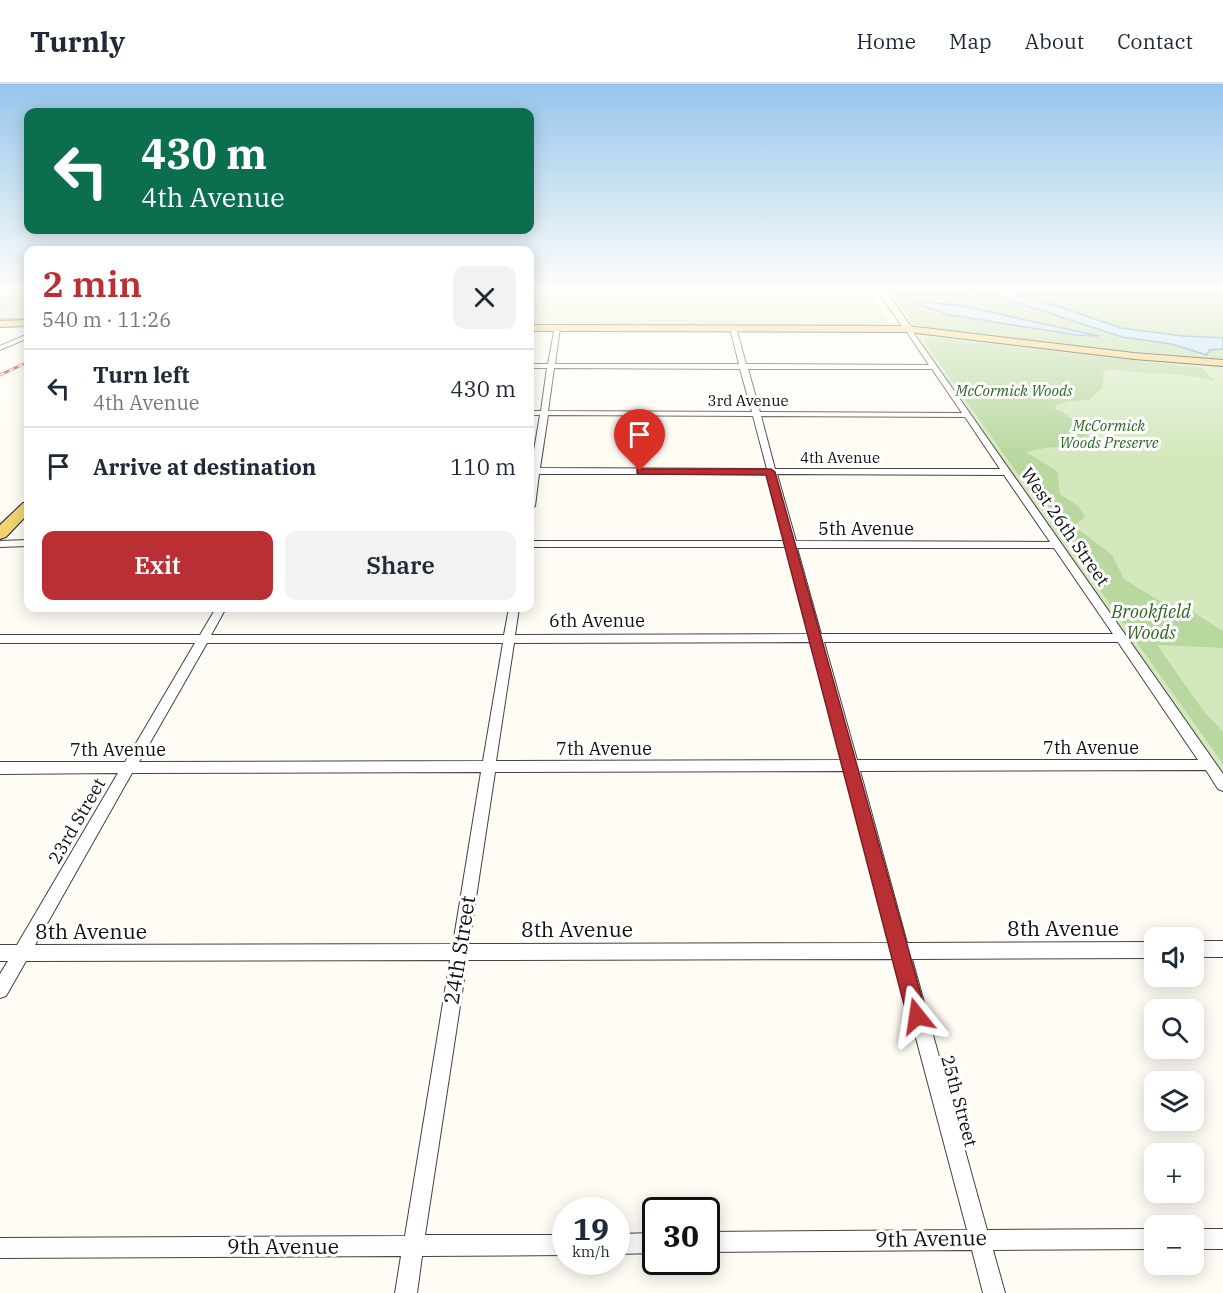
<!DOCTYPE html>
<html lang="en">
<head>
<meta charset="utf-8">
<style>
  :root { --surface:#fff; --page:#f2f2f3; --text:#1f2937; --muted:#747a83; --line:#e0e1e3; --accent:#ba2f34 }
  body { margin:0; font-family:"IBM Plex Serif",serif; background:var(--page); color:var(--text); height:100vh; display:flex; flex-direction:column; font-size:22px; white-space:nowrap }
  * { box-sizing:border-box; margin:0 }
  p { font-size:20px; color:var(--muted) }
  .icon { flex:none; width:33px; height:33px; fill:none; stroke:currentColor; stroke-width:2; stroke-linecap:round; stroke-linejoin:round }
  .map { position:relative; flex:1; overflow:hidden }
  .drawer { position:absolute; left:24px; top:162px; width:510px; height:366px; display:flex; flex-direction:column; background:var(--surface); border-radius:12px; box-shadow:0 3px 15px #0003 }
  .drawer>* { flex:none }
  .top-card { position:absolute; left:24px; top:24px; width:510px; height:126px; border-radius:12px; box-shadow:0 3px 15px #0003; background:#0b6e4f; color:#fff; overflow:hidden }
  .buttons { position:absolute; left:1144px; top:843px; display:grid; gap:12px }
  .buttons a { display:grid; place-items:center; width:60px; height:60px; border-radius:12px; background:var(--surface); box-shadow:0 3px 15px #0003; font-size:30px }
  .speed { position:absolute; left:552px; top:1113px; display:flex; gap:12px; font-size:30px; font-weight:700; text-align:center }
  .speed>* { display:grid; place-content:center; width:78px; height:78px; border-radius:50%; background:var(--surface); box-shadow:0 3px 15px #0003; line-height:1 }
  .speed small { font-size:15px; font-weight:400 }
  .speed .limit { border:3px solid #111; border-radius:9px; background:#fff; color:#111 }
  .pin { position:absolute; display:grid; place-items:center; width:51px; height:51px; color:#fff; margin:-62px -26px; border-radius:50% 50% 50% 0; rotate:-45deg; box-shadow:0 0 6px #0007 }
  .pin .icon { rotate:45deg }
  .me { position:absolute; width:66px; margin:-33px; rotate:345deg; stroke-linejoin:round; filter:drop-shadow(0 0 4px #0008) }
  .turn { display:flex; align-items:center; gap:21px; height:126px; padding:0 18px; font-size:27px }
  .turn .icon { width:78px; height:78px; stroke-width:2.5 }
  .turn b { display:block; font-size:42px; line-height:51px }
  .round { display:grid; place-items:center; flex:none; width:63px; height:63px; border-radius:12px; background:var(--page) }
  .overview { display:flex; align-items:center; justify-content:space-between; height:102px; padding:0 18px }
  h1 { font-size:36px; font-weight:600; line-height:45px; color:var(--accent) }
  .action { display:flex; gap:12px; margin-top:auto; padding:12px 18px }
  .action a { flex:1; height:69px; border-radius:12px; background:var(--accent); color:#fff; font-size:24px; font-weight:600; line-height:69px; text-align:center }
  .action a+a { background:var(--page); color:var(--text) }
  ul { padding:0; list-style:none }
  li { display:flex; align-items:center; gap:18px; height:78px; padding:0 18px; border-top:2px solid var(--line) }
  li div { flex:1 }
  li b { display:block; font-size:22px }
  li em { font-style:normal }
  header { display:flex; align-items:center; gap:36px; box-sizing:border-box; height:84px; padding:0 30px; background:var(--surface); border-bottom:2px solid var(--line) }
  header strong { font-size:28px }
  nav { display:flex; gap:33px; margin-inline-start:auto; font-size:21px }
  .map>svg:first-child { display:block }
  .green { fill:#d4e8be }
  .forest { fill:#b8d89f; fill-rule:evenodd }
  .water { fill:#bbdef3; stroke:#4692c6; stroke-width:1.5 }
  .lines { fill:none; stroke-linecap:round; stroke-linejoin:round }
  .stream { stroke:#4692c6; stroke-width:1.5 }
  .minor-casing { stroke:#434343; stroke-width:2 }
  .secondary-casing { stroke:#323232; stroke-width:2 }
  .primary-casing { stroke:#212121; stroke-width:2 }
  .minor { fill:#fff; fill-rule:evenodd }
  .secondary { fill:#faf3b3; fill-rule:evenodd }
  .primary { fill:#f1d372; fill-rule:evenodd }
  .rail-casing { stroke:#ba2f34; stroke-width:3 }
  .rail { stroke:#fff; stroke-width:1.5; stroke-dasharray:5; stroke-linecap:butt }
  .route { fill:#ba2f34; stroke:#791f22; stroke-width:1.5 }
  .labels { text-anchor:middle; stroke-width:6; stroke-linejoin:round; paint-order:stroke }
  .far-park-label { font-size:15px; font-style:italic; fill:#306623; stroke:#fff }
  .far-street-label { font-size:15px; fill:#101010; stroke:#fff }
  .street-label { font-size:18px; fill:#101010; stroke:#fff }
  .park-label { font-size:18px; font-style:italic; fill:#306623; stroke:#fff }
  .near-street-label { font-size:21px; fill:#101010; stroke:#fff }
</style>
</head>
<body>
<header>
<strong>Turnly</strong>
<nav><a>Home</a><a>Map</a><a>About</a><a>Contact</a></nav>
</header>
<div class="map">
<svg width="1223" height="1209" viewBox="0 0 1223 1209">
  <rect width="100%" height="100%" fill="#fefcf4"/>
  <path class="green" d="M 0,203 L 28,203 L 28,238 L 0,238 Z
    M 530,203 L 867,203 L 890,240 L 885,242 L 530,241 Z
    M 887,203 L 970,203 L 1004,216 L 1192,265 L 1223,265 L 1223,691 L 917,253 L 911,237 Z"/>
  <path class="forest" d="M 887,203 L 970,203 L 1122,253 L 1171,260 L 1207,270 L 1209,266 L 1223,265 L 1223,275 L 1116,266 L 922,243 L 912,239 ZM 963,222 L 1098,253 L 950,231 L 924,224 Z
    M 1001,203 L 1223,203 L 1223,254 L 1183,252 L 1121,244 Z
    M 28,210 L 28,221 L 0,226 L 0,211 Z
    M 929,253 L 1202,284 L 1214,297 C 1188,289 1164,290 1137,288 C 1127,288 1118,285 1108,285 L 1103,289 L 1103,303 L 1089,316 L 1068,317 L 1056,321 L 1055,325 C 1073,332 1083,344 1093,360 L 1045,364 L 1026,368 L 1057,387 L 1060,410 L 1078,422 L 1085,433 L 1074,442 L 1112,471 L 1124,495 L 1158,516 L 1188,525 L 1223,547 L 1223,564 L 1157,561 L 1202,625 L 1223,648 L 1223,680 L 923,256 Z"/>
  <path class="water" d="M 970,203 L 1001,203 L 1121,244 L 1183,252 L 1223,254 L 1223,265 L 1209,266 L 1207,271 L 1171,260 L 1122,253 Z
    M 925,218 L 963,222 L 1099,252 L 1077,251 L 950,231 L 917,220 Z"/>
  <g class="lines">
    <path class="stream" d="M 0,235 L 28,235"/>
    <defs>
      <path id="minor" d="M 733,242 L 736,244 L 746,280 L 929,281 L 905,245 L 910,244 L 1223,690 L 1223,707 L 1218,705 L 1206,686 L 860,687 L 907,859 L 1155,858 L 1155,874 L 912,875 L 987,1146 L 1155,1145 L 1155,1165 L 993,1166 L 1005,1209 L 983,1209 L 972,1166 L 706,1168 L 706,1148 L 967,1146 L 895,875 L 467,876 L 425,1151 L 566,1151 L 566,1171 L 422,1172 L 417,1209 L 395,1209 L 401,1172 L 0,1174 L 0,1154 L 405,1152 L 450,876 L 26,877 L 6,912 L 0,914 L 0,890 L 8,877 L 0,877 L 0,861 L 17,861 L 118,689 L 0,690 L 0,678 L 125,678 L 195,559 L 0,559 L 0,551 L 200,551 L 216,524 L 226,524 L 211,551 L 504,551 L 509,524 L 519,524 L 515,551 L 810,550 L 787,463 L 530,463 L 530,457 L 786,457 L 768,390 L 539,390 L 535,422 L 530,425 L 530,385 L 531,384 L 540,331 L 530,331 L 530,327 L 541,327 L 547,284 L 530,284 L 530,280 L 548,280 L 555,243 L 560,244 L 555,280 L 739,280 L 730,244 ZM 554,284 L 740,285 L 752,328 L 548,327 ZM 748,285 L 932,285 L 962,329 L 760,328 ZM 548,331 L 753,332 L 767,385 L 540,384 ZM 761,332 L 965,333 L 1000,385 L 775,385 ZM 777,390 L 1004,391 L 1050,458 L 796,457 ZM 797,464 L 1054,464 L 1113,550 L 821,550 ZM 812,558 L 843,676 L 496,677 L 514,559 ZM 824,558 L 1118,558 L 1198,676 L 857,676 ZM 207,559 L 503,559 L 483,677 L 139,678 ZM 846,687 L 891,859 L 469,860 L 495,688 ZM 481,688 L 453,860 L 35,861 L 132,689 Z
        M 28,250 L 28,254 L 0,266 L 0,262 Z
        M 28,456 L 28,462 L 0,463 L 0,457 Z
        M 1194,857 L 1223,857 L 1223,873 L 1194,873 Z
        M 1194,1145 L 1223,1145 L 1223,1165 L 1194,1165 Z
        M 656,1149 L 656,1169 L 616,1170 L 616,1150 Z"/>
      <path id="secondary" d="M 875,203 L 883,203 L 913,245 L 911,247 L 905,247 Z"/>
      <path id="primary" d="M 28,236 L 28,242 L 0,243 L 0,237 Z
        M 530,241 L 908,242 L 1134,269 L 1223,276 L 1223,282 L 1134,275 L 908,248 L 530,247 Z
        M 28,418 L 28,430 L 6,453 L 0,455 L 0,441 L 23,419 Z"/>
    </defs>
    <use href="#minor" class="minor-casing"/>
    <use href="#secondary" class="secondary-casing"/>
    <use href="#primary" class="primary-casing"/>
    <use href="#minor" class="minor"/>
    <use href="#secondary" class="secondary"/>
    <use href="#primary" class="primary"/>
    <defs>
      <path id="rail" d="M 0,291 L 28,278"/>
    </defs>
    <use href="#rail" class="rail-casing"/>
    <use href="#rail" class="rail"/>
  </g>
  <linearGradient id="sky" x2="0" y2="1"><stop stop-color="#96c5ec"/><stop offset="0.55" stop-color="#fffefa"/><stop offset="1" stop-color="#fffefa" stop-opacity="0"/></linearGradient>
  <rect width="1223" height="372" fill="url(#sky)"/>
  <path class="route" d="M 637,385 L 771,385 L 775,388 L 927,932 L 924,939 L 917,941 L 910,939 L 907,932 L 766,391 L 640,390 L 637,389 Z"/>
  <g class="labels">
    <g class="far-park-label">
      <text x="1014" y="312">McCormick Woods</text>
      <text x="1109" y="347">McCormick<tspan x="1109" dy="17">Woods Preserve</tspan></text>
    </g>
    <g class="far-street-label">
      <text x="748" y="322">3rd Avenue</text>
      <text x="840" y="379">4th Avenue</text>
    </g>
    <g class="street-label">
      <text transform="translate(1065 443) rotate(55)" y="6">West 26th Street</text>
      <text x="866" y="451">5th Avenue</text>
      <text x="597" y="543">6th Avenue</text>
      <text x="1091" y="670">7th Avenue</text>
      <text x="604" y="671">7th Avenue</text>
      <text x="118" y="672">7th Avenue</text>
      <text transform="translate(77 737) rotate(-60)" y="6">23rd Street</text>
      <text transform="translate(959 1017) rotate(75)" y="6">25th Street</text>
    </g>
    <g class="park-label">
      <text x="1151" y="534">Brookfield<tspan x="1151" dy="21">Woods</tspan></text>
    </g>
    <g class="near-street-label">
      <text x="1063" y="852">8th Avenue</text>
      <text x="577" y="853">8th Avenue</text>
      <text x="91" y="855">8th Avenue</text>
      <text transform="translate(460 866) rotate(-81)" y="7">24th Street</text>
      <text transform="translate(931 1155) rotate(-1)" y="7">9th Avenue</text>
      <text x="283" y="1170">9th Avenue</text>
    </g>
  </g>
</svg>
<div class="buttons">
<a><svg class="icon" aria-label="sound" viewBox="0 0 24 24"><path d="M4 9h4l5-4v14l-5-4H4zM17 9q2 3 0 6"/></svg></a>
<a><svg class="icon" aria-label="search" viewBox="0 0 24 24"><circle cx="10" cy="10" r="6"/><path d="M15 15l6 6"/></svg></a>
<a><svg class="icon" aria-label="layers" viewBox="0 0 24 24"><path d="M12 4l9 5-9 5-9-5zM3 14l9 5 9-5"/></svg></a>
<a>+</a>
<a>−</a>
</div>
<div class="speed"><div>19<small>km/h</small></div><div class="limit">30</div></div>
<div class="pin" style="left:640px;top:387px;background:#d93025"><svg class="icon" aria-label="arrive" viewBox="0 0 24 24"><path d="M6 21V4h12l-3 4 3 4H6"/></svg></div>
<svg class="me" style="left:917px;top:932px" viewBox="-20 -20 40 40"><path d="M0-17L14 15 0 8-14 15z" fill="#ba2f34" stroke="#fff" stroke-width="4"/></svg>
<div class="top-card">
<div class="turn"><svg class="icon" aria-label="left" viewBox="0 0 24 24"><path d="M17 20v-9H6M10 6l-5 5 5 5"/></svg><div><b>430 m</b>4th Avenue</div></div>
</div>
<section class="drawer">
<div class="overview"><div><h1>2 min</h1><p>540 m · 11:26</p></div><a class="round"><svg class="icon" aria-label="close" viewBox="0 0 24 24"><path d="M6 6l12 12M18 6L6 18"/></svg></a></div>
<ul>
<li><svg class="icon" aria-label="left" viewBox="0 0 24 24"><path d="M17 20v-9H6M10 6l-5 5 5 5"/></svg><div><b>Turn left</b><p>4th Avenue</p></div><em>430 m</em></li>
<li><svg class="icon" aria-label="arrive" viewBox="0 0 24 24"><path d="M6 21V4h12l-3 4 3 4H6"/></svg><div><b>Arrive at destination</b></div><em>110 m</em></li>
</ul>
<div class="action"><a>Exit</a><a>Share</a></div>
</section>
</div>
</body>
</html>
